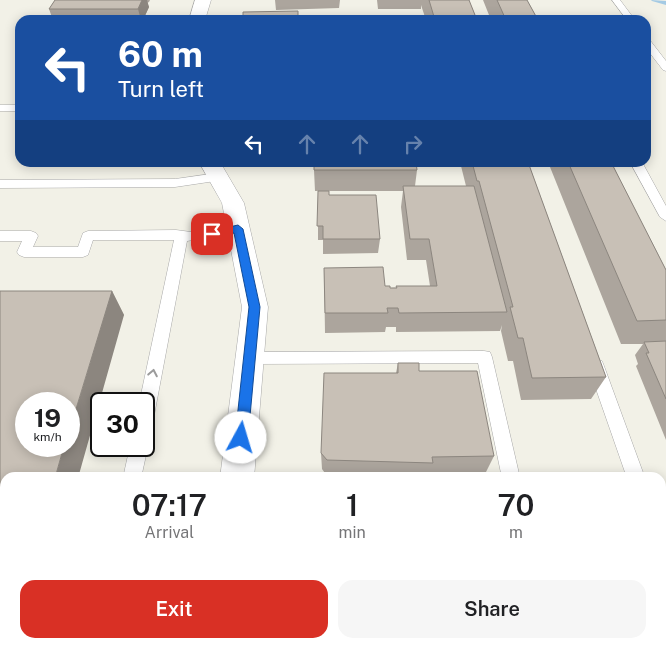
<!DOCTYPE html>
<html lang="en">
<head>
<meta charset="utf-8">
<style>
  :root { --surface:#fff; --page:#f6f6f6; --text:#202124; --muted:#757577; --accent:#d93025 }
  body { margin:0; font-family:"Public Sans",sans-serif; background:var(--page); color:var(--text); height:100vh; display:flex; flex-direction:column; font-size:19px; white-space:nowrap }
  * { box-sizing:border-box; margin:0 }
  p { font-size:16px; color:var(--muted) }
  .icon { flex:none; width:28px; height:28px; fill:none; stroke:currentColor; stroke-width:2; stroke-linecap:round; stroke-linejoin:round }
  .map { position:relative; flex:1; overflow:hidden }
  .details { position:absolute; left:0px; top:472px; width:666px; height:176px; display:flex; flex-direction:column; background:var(--surface); border-radius:15px 15px 0 0; box-shadow:0 2px 12px #0003 }
  .details>* { flex:none }
  .top-card { position:absolute; left:15px; top:15px; width:636px; height:152px; border-radius:15px; box-shadow:0 2px 12px #0003; background:#1a4fa0; color:#fff; overflow:hidden }
  .speed { position:absolute; left:15px; top:392px; display:flex; gap:10px; font-size:25px; font-weight:700; text-align:center }
  .speed>* { display:grid; place-content:center; width:65px; height:65px; border-radius:50%; background:var(--surface); box-shadow:0 2px 12px #0003; line-height:1 }
  .speed small { font-size:12px; font-weight:400 }
  .speed .limit { border:2px solid #111; border-radius:8px; background:#fff; color:#111 }
  .pin { position:absolute; display:grid; place-items:center; width:42px; height:42px; color:#fff; margin:-21px; border-radius:10px; box-shadow:0 2px 8px #0006 }
  .me { position:absolute; width:55px; margin:-28px; rotate:6deg; stroke-linejoin:round; filter:drop-shadow(0 0 4px #0008) }
  .turn { display:flex; align-items:center; gap:18px; height:105px; padding:0 20px; font-size:22px }
  .turn .icon { width:65px; height:65px; stroke-width:2.5 }
  .turn b { display:block; font-size:35px; line-height:42px }
  .lanes { display:flex; align-items:center; height:48px; padding:0 20px; background:#0003; justify-content:center; gap:25px; direction:ltr }
  .lanes .off { opacity:.35 }
  .eta { display:flex; justify-content:space-evenly; align-items:center; height:85px; text-align:center }
  .eta b { font-size:30px; font-weight:600; line-height:35px }
  .button { display:flex; gap:10px; margin-top:auto; padding:10px 20px }
  .button a { flex:1; height:58px; border-radius:15px; background:var(--accent); color:#fff; font-size:20px; font-weight:600; line-height:58px; text-align:center }
  .button a+a { background:var(--page); color:var(--text) }
  .map>svg:first-child { display:block }
  .lines { fill:none; stroke-linecap:round; stroke-linejoin:round }
  .stream { fill:#a4cae4; fill-rule:evenodd }
  .lane-casing { stroke:#a8a8a8; stroke-width:1 }
  .street-casing { stroke:#a8a8a8; stroke-width:1 }
  .secondary-casing { stroke:#5b8000; stroke-width:1 }
  .lane { fill:#fff; fill-rule:evenodd }
  .street { fill:#fff; fill-rule:evenodd }
  .secondary { fill:#efffb8; fill-rule:evenodd }
  .wall { fill:#aca59d }
  .shaded-wall { fill:#8c867f }
  .building { fill:#c8c0b6; stroke:#8c867f }
  .oneway { stroke:#9b9b9b }
  .route { fill:#1a73e8; stroke:#114b97 }
</style>
</head>
<body>
<div class="map">
<svg width="666" height="648" viewBox="0 0 666 648">
  <rect width="100%" height="100%" fill="#f2f1e7"/>
  <g class="lines">
    <path class="stream" d="M 651,0 L 666,1 L 666,5 L 652,1 Z"/>
    <defs>
      <path id="lane" d="M 612,0 L 620,0 L 635,20 L 627,20 Z
        M 646,38 L 649,39 L 666,61 L 666,71 L 663,70 L 646,48 Z
        M 0,105 L 20,105 L 20,111 L 0,111 Z
        M 630,162 L 642,162 L 666,206 L 666,221 L 660,217 Z
        M 218,173 L 224,177 L 222,180 L 175,187 L 0,188 L 0,180 L 175,179 Z
        M 239,225 L 244,226 L 246,229 L 244,232 L 187,241 L 153,421 L 150,426 L 144,429 L 144,404 L 139,404 L 174,240 L 93,240 L 88,255 L 83,257 L 24,257 L 19,255 L 17,252 L 22,241 L 0,241 L 0,231 L 31,231 L 36,233 L 38,236 L 33,247 L 78,247 L 83,233 L 88,231 L 176,230 L 191,232 Z
        M 484,351 L 490,352 L 492,357 L 520,478 L 502,478 L 478,363 L 250,364 L 244,363 L 242,358 L 244,353 L 250,352 Z
        M 596,359 L 602,361 L 604,366 L 645,478 L 627,478 L 588,366 L 590,361 Z
        M 144,440 L 148,446 L 141,478 L 123,478 L 130,446 L 144,446 Z
        M 661,539 L 666,541 L 666,573 L 661,571 Z"/>
      <path id="street" d="M 195,0 L 211,0 L 205,20 L 189,20 Z
        M 199,162 L 220,162 L 244,203 L 268,307 L 254,478 L 220,478 L 242,307 L 222,203 Z"/>
      <path id="secondary" d="M 661,623 L 666,623 L 666,648 L 643,648 L 641,644 L 661,644 Z
        M 0,628 L 5,628 L 5,644 L 579,644 L 577,648 L 0,648 Z"/>
    </defs>
    <use href="#lane" class="lane-casing"/>
    <use href="#street" class="street-casing"/>
    <use href="#secondary" class="secondary-casing"/>
    <use href="#lane" class="lane"/>
    <use href="#street" class="street"/>
    <use href="#secondary" class="secondary"/>
  </g>
  <path class="wall" d="M 55,0 L 150,0 L 149,2 L 147,3 L 149,7 L 143,20 L 53,20 L 49,9 Z
    M 275,0 L 340,0 L 339,8 L 276,10 Z
    M 377,0 L 469,0 L 477,20 L 426,20 L 421,5 L 421,9 L 378,9 Z
    M 483,0 L 527,0 L 538,20 L 491,20 Z
    M 460,162 L 528,162 L 606,377 L 591,399 L 521,400 L 513,361 L 508,361 L 501,331 L 502,325 L 500,331 L 396,332 L 396,327 L 386,327 L 385,332 L 325,333 L 324,268 L 390,288 L 430,286 L 426,260 L 407,260 L 401,207 L 403,191 L 329,191 L 329,195 L 380,239 L 378,253 L 323,254 L 323,240 L 318,240 L 318,191 L 315,191 L 314,170 L 417,170 L 415,186 L 466,186 Z
    M 548,162 L 611,162 L 666,270 L 666,440 L 636,366 L 638,364 L 635,355 L 643,344 L 621,344 Z
    M 0,291 L 112,291 L 124,315 L 5,478 L 5,522 L 0,522 Z
    M 398,363 L 419,371 L 494,456 L 486,472 L 430,473 L 428,478 L 327,476 L 322,469 L 321,453 L 396,373 Z"/>
  <path class="shaded-wall" d="M 142,0 L 147,0 L 149,7 L 143,20 L 141,20 L 138,9 Z
    M 112,291 L 124,315 L 78,478 L 55,478 L 64,446 L 69,446 L 69,432 Z
    M 0,502 L 5,506 L 5,512 L 0,508 Z"/>
  <path class="building" d="M 55,0 L 142,0 L 138,9 L 49,9 Z
    M 429,0 L 469,0 L 477,20 L 435,20 Z
    M 497,0 L 527,0 L 538,20 L 506,20 Z
    M 298,11 L 298,20 L 245,20 L 246,16 L 243,16 L 243,12 Z
    M 314,162 L 416,162 L 417,170 L 314,170 Z
    M 472,162 L 528,162 L 606,377 L 532,378 L 523,338 L 518,338 L 510,307 L 513,307 L 479,181 L 477,181 Z
    M 568,162 L 611,162 L 666,270 L 666,320 L 637,321 Z
    M 403,186 L 474,186 L 507,312 L 399,313 L 398,308 L 387,308 L 388,313 L 325,313 L 324,268 L 383,267 L 385,286 L 390,286 L 390,288 L 397,288 L 396,286 L 437,286 L 429,239 L 410,239 Z
    M 318,191 L 329,191 L 329,195 L 376,195 L 380,239 L 323,239 L 323,226 L 317,226 Z
    M 0,291 L 112,291 L 69,432 L 69,404 L 26,404 L 26,446 L 64,446 L 55,478 L 5,478 L 5,501 L 0,501 Z
    M 666,341 L 666,399 L 646,353 L 649,353 L 644,342 Z
    M 398,363 L 419,363 L 419,371 L 477,371 L 494,456 L 432,457 L 433,463 L 327,460 L 321,453 L 324,373 L 398,373 Z"/>
  <defs><path id="oneway-chevron" d="M-2-3.5L2.5 0L-2 3.5" fill="none" stroke-width="1.6" stroke-linecap="round" stroke-linejoin="round" transform="scale(1.25)"/></defs>
  <use class="oneway" href="#oneway-chevron" transform="translate(153 373) rotate(-79)"/>
  <path class="route" d="M 238,225 L 243,229 L 260,307 L 248,438 L 246,442 L 241,444 L 237,442 L 235,438 L 249,307 L 234,233 L 212,238 L 207,234 L 212,231 Z"/>
</svg>
<div class="speed"><div>19<small>km/h</small></div><div class="limit">30</div></div>
<div class="pin" style="left:212px;top:234px;background:#d93025"><svg class="icon" aria-label="arrive" viewBox="0 0 24 24"><path d="M6 21V4h12l-3 4 3 4H6"/></svg></div>
<svg class="me" style="left:241px;top:438px" viewBox="-20 -20 40 40"><circle r="19" fill="#fff"/><path d="M0-13L10 11 0 6-10 11z" fill="#1a73e8"/></svg>
<div class="top-card">
<div class="turn"><svg class="icon" aria-label="left" viewBox="0 0 24 24"><path d="M17 20v-9H6M10 6l-5 5 5 5"/></svg><div><b>60 m</b>Turn left</div></div>
<div class="lanes"><svg class="icon" aria-label="left" viewBox="0 0 24 24"><path d="M17 20v-9H6M10 6l-5 5 5 5"/></svg><svg class="icon off" aria-label="ahead" viewBox="0 0 24 24"><path d="M12 20V5M6 11l6-6 6 6"/></svg><svg class="icon off" aria-label="ahead" viewBox="0 0 24 24"><path d="M12 20V5M6 11l6-6 6 6"/></svg><svg class="icon off" aria-label="right" viewBox="0 0 24 24"><path d="M7 20v-9h11M14 6l5 5-5 5"/></svg></div>
</div>
<section class="details">
<div class="eta">
<div><b>07:17</b><p>Arrival</p></div>
<div><b>1</b><p>min</p></div>
<div><b>70</b><p>m</p></div>
</div>
<div class="button"><a>Exit</a><a>Share</a></div>
</section>
</div>
</body>
</html>
